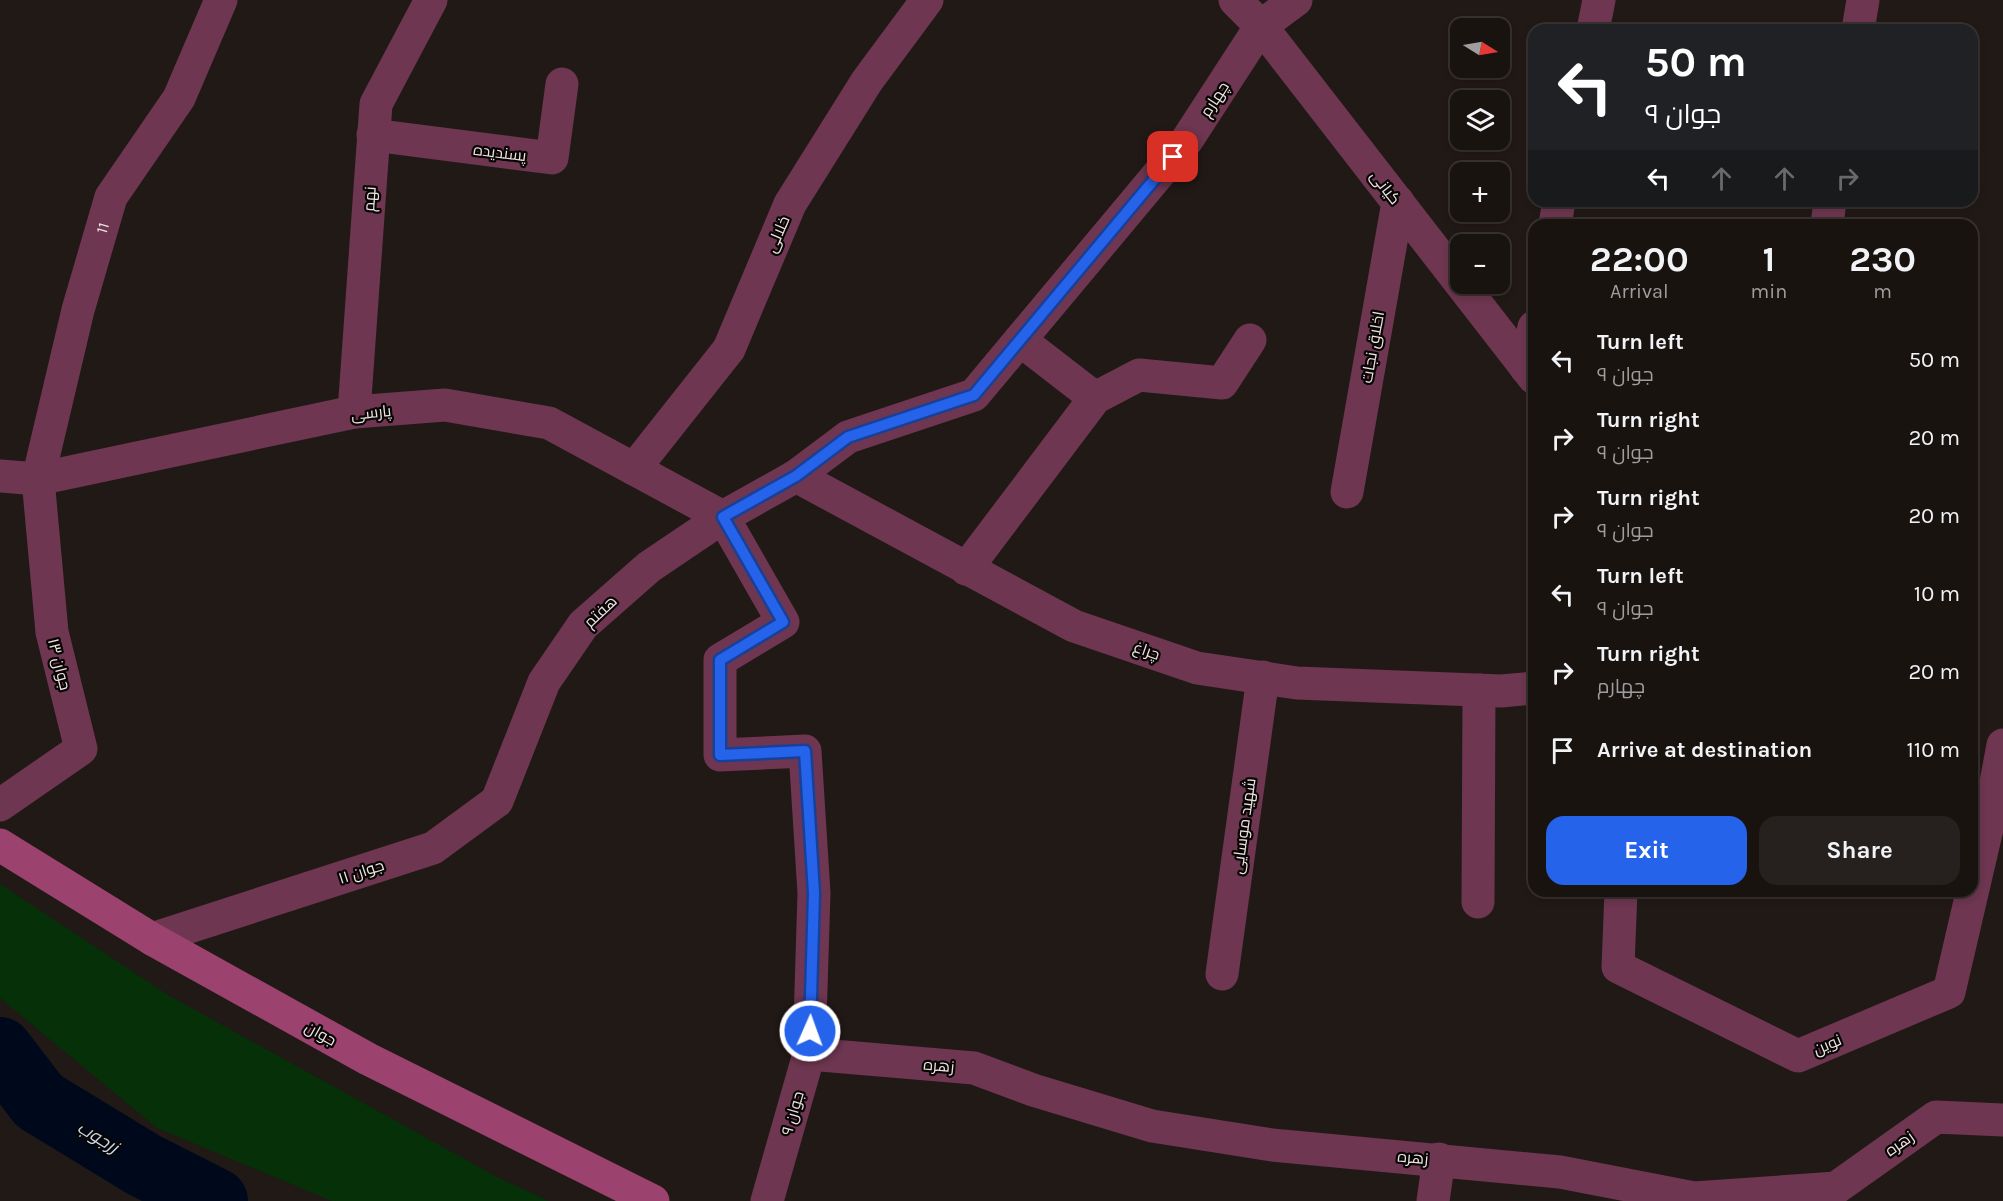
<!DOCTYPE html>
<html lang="en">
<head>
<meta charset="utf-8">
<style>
  :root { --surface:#191310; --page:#26201e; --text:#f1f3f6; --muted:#9f9e9f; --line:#373230; --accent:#2563eb }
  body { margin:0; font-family:Karla,Cairo,sans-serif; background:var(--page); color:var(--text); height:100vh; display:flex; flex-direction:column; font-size:22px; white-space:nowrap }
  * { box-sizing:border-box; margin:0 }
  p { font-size:20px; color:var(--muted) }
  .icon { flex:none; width:33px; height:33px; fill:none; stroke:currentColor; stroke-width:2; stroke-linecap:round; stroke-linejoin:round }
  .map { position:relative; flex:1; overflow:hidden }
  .sheet { position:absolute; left:1528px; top:219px; width:450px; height:678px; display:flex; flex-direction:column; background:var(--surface); border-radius:18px; box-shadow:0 3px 9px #0003,0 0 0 2px var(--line) }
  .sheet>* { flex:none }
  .hud { position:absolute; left:1528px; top:24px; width:450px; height:183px; border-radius:18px; box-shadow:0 3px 9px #0003,0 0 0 2px var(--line); background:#202124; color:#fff; overflow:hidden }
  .needle { width:39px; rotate:101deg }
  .tools { position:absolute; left:1450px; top:18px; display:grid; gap:12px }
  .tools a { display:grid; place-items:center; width:60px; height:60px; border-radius:12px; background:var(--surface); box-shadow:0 3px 9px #0003,0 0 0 2px var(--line); font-size:30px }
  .pin { position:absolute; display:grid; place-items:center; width:51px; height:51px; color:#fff; margin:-26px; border-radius:12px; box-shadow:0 3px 9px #0006 }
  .me { position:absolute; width:66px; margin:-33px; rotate:2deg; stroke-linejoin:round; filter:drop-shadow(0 0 4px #0008) }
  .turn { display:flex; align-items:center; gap:21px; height:126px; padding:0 18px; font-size:27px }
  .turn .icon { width:78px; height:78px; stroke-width:2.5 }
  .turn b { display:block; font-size:42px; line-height:51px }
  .lanes { display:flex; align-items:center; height:57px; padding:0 18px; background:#0003; justify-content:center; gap:30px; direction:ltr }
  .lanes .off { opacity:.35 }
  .eta { display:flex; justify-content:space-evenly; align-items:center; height:102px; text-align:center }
  .eta b { font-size:36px; font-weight:700; line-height:42px }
  .primary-button { display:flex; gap:12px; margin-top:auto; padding:12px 18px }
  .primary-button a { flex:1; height:69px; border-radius:18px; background:var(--accent); color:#fff; font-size:24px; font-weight:700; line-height:69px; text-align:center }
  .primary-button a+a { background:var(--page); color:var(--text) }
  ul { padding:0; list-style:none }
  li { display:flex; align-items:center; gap:18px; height:78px; padding:0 18px }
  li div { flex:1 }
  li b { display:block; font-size:22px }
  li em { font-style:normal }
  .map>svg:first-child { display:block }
  .green { fill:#053008 }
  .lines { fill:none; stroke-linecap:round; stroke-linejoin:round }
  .river { stroke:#00091c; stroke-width:66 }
  .street { stroke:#6e3650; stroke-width:33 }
  .secondary { stroke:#9c426e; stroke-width:33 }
  .route-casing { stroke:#184099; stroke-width:15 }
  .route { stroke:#2563eb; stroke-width:10 }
  .labels { text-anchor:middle; stroke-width:4.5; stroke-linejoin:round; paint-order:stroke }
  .street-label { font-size:16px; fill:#ece5e3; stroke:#080504 }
  .water-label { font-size:18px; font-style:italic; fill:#c8dbed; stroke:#080504 }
</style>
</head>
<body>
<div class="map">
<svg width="2003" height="1201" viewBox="0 0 2003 1201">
  <rect width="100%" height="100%" fill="#211916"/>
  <path class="green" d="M 0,884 L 168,995 L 499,1178 L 549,1201 L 332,1201 L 157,1128 L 0,998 Z"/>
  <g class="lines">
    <path class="river" d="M 0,1050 L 39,1101 L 144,1165 L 215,1201"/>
    <g class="street">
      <path d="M 1235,0 L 1261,26 L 1534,378"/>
      <path d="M 1593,30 L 1599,0"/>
      <path d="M 1858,30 L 1863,0"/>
      <path d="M 373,135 L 552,158 L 562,84"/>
      <path d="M 1555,225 L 1559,201"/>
      <path d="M 1827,225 L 1830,201"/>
      <path d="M 1020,340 L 1095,398"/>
      <path d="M 1526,368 L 1534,327"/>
      <path d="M 354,412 L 376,104 L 431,0"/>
      <path d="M 634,469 L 729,349 L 790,204 L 867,81 L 927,0"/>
      <path d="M 0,476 L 38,479 L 354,412 L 445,405 L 549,423 L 723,517"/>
      <path d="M 796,476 L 1074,626 L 1197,668 L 1297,683 L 1501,691 L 1534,688"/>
      <path d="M 1347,492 L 1398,202"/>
      <path d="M 723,517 L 783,622 L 720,660 L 720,755 L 805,751 L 814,893 L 809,1054 L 767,1201"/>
      <path d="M 966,569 L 1095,398 L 1139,375 L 1222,383 L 1250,340"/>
      <path id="s1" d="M 0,805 L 81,749 L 52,632 L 38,479 L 78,310 L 111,197 L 179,98 L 221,0"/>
      <path d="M 1621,891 L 1618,967 L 1798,1056 L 1949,992 L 1989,820 L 2003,745"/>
      <path d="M 1478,902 L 1479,690"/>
      <path d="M 152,939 L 433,848 L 497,801 L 544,682 L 583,625 L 649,567 L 723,517 L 796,476 L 848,437 L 974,395 L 1187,140 L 1261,26 L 1296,0"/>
      <path d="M 1222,974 L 1263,677"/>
      <path d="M 809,1054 L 974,1068 L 1033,1090 L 1152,1126 L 1272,1145 L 1560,1172 L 1694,1198 L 1836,1188 L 1936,1117 L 2003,1120"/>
      <path d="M 1433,1201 L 1439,1159"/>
    </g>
    <path class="secondary" d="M 0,845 L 152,939 L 368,1059 L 653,1201"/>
  </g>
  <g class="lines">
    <defs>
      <path id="route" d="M 810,1031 L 814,893 L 805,751 L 720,755 L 720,660 L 783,622 L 723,517 L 796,476 L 848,437 L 974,395 L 1173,157"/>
    </defs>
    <use href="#route" class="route-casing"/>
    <use href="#route" class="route"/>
  </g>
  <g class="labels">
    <g class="street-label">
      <text transform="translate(1214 99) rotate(-57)" y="6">چهارم</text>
      <text transform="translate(500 152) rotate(7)" y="6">پسندیده</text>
      <text transform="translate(1386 187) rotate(52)" y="6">کیانی</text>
      <text transform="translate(369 199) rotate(-86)" y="6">نهم</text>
      <text dy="6" stroke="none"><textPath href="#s1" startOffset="632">11</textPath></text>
      <text transform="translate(777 234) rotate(-67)" y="6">خلالی</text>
      <text transform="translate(1372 347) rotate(-80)" y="6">اخلاق نجات</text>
      <text transform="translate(371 412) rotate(-6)" y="6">پارسی</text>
      <text transform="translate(600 611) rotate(-43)" y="6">هفتم</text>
      <text transform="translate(1147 650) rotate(19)" y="6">چراغ</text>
      <text transform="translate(60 664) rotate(76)" y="6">جوان ۱۳</text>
      <text transform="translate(1243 826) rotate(-82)" y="6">شهید موسایی</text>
      <text transform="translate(361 871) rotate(-18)" y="6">جوان ۱۱</text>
      <text transform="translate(321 1033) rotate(29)" y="6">جوان</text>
      <text transform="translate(1827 1044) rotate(-23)" y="6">نوین</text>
      <text transform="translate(939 1065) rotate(5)" y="6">زهره</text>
      <text transform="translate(792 1113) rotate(-74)" y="6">جوان ۹</text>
      <text transform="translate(1899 1143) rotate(-35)" y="6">زهره</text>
      <text transform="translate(1413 1157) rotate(5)" y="6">زهره</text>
    </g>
    <g class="water-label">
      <text transform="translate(98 1137) rotate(31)" y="6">زرجوب</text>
    </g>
  </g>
</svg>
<div class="tools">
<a><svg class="needle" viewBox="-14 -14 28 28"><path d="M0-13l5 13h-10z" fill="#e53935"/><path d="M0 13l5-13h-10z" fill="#9f9e9f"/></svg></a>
<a><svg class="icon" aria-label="layers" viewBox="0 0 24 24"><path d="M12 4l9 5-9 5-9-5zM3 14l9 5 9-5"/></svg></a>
<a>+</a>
<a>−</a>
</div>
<div class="pin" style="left:1173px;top:157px;background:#d93025"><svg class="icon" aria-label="arrive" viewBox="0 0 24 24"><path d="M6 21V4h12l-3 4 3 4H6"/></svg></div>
<svg class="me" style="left:810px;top:1031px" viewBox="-20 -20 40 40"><circle r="17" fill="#2563eb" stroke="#fff" stroke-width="3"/><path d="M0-11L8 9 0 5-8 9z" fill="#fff"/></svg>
<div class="hud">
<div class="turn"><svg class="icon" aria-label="left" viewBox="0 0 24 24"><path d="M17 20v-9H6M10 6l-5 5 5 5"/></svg><div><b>50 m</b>جوان ۹</div></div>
<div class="lanes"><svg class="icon" aria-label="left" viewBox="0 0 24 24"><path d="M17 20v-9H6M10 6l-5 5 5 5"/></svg><svg class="icon off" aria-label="ahead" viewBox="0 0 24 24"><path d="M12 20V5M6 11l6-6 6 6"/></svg><svg class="icon off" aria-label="ahead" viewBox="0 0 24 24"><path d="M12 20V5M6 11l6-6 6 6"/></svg><svg class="icon off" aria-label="right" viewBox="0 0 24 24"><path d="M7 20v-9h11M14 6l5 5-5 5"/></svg></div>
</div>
<section class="sheet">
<div class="eta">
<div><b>22:00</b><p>Arrival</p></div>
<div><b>1</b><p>min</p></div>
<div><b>230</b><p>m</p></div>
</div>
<ul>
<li><svg class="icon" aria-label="left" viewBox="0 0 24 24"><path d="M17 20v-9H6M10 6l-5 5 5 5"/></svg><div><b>Turn left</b><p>جوان ۹</p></div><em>50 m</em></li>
<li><svg class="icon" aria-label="right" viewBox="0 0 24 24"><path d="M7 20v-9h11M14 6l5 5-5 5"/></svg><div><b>Turn right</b><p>جوان ۹</p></div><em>20 m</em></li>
<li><svg class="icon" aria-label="right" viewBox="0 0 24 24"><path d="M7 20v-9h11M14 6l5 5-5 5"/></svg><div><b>Turn right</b><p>جوان ۹</p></div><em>20 m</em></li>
<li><svg class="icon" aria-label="left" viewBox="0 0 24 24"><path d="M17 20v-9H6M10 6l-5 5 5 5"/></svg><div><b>Turn left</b><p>جوان ۹</p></div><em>10 m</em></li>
<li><svg class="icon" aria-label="right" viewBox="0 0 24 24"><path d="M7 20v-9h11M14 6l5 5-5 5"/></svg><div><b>Turn right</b><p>چهارم</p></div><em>20 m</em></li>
<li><svg class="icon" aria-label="arrive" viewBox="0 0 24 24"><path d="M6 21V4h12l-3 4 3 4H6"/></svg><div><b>Arrive at destination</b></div><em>110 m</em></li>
</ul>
<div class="primary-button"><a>Exit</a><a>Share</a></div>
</section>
</div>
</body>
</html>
